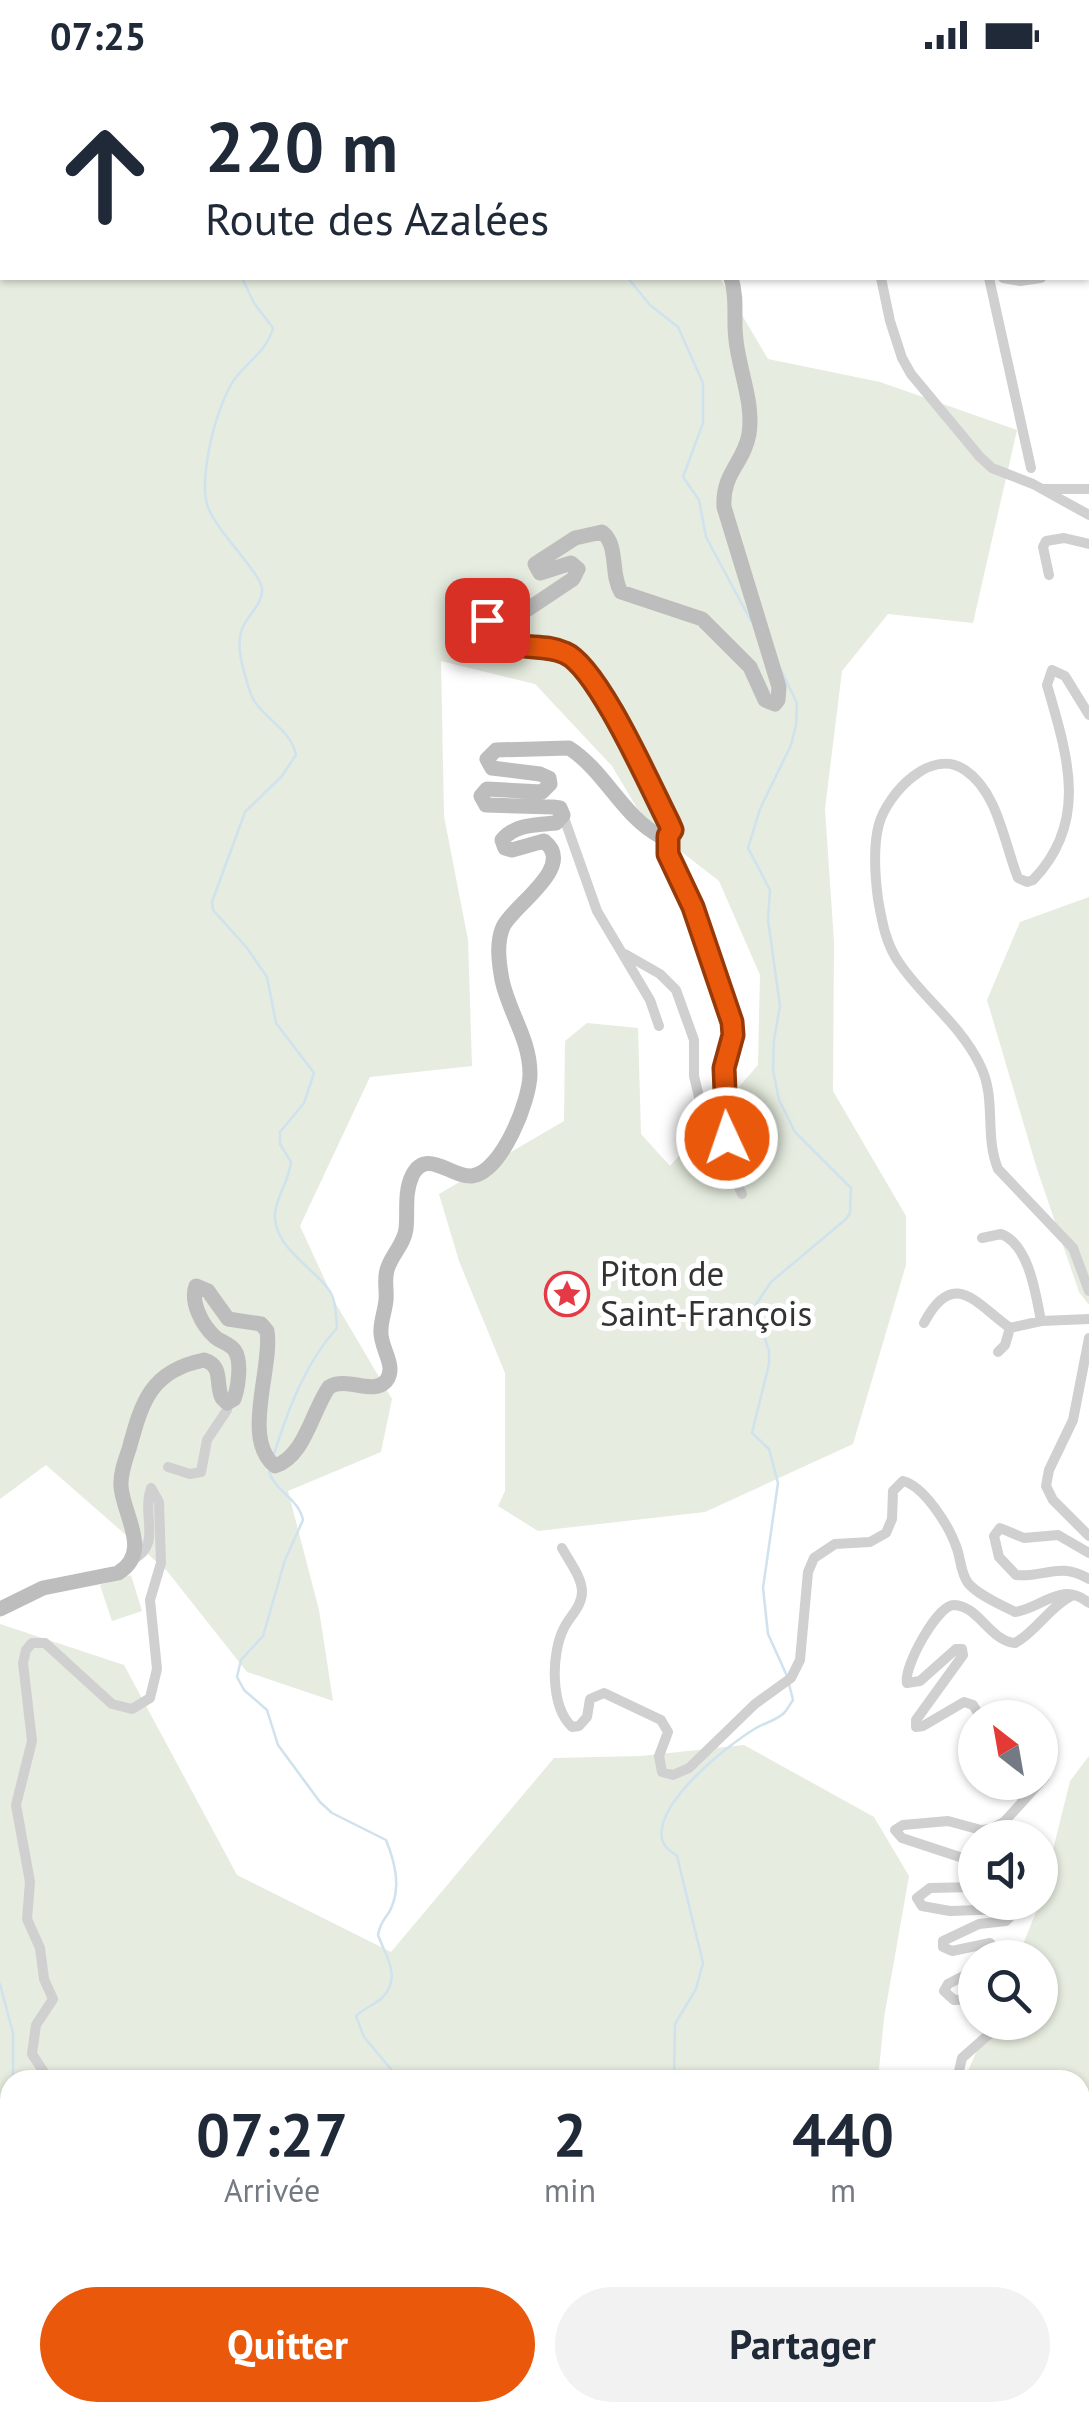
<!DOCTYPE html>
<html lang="fr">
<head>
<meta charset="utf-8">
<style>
  :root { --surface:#fff; --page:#f2f2f3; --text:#1f2937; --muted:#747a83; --accent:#ea580c }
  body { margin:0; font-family:"PT Sans",sans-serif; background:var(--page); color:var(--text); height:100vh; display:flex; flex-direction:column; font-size:38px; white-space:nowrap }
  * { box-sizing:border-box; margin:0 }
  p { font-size:32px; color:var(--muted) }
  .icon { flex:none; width:55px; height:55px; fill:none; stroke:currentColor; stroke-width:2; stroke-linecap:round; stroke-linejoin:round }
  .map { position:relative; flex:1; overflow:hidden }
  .panel { position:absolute; left:0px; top:2000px; width:1090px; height:352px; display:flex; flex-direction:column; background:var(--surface); border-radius:30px 30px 0 0; box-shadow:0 2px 8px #0004 }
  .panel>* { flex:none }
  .guide { position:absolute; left:0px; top:0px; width:1090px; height:210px; box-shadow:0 2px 8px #0004; background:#fff; color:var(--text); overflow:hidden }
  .needle { width:65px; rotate:329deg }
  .fabs { position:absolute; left:958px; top:1630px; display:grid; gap:20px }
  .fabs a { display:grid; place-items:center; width:100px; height:100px; border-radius:50%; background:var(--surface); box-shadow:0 2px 8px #0004; font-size:50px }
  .pin { position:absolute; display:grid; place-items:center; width:85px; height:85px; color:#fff; margin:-42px; border-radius:20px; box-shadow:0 5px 15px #0006 }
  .me { position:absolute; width:110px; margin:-55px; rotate:357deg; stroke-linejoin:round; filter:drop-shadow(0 0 8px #0008) }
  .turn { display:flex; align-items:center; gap:35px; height:210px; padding:0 40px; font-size:45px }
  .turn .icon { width:130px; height:130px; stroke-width:2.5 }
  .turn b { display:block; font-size:70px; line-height:85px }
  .eta { display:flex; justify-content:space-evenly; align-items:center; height:170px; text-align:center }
  .eta b { font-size:60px; font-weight:800; line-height:70px }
  .cta { display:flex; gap:20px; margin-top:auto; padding:20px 40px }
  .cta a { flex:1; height:115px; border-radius:60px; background:var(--accent); color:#fff; font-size:40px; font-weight:800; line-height:115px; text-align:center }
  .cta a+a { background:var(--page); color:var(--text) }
  .status { display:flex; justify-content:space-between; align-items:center; height:70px; padding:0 50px; background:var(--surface); direction:ltr }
  .status svg { height:28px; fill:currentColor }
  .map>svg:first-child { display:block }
  .green { fill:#e6ecdf }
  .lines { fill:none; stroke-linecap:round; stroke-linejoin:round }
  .stream { stroke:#cfe2ee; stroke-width:2.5 }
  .minor { stroke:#d0d0d0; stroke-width:10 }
  .secondary { stroke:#bdbdbd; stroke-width:15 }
  .route-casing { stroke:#983908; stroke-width:25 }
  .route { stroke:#ea580c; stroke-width:18 }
  .labels { text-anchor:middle; stroke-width:10; stroke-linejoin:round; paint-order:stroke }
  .poi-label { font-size:35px; fill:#333; stroke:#fff; text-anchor:start }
</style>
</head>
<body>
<div class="status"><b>07:25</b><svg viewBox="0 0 49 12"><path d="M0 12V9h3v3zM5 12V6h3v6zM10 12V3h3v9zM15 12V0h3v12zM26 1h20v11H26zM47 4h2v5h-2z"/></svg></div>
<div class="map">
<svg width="1089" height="2351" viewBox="0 0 1089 2351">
  <rect width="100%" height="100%" fill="#fff"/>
  <path class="green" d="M 0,0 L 699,0 L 2,2 L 2,208 L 720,208 L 768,289 L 880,312 L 1017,360 L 973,553 L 888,544 L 842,601 L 825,739 L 834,872 L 833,1021 L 906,1146 L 906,1195 L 853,1374 L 705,1442 L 538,1461 L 498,1436 L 505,1421 L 505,1303 L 459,1191 L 439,1124 L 564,1051 L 565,971 L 587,953 L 638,958 L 641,1064 L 670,1096 L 758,995 L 760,905 L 719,811 L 647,755 L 612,696 L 535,614 L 441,591 L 444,746 L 468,870 L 472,996 L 370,1007 L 300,1156 L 336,1234 L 392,1329 L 381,1382 L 288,1421 L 319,1540 L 333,1631 L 247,1602 L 167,1501 L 46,1395 L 0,1429 Z
    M 1089,827 L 1089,1235 L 1079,1222 L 1037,1099 L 987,930 L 1020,852 Z
    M 131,1505 L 142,1541 L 112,1551 L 100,1515 Z
    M 0,1554 L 124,1595 L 237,1805 L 391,1882 L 554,1688 L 641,1686 L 744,1675 L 874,1747 L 909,1806 L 884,1948 L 878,2010 L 10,2010 L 10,2342 L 837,2343 L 831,2351 L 0,2351 Z
    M 1089,1686 L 1089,2351 L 1004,2351 L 1004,2343 L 1080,2342 L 1080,2010 L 964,2010 L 989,1953 L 1040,1952 L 1040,1888 L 1018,1887 L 1040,1832 L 1070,1711 Z"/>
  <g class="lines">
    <path class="stream" d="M 659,0 L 660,2
      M 304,2 L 304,0
      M 242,208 L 254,233 L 273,258 C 267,280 251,289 237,306 C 218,328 197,409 208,437 C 217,462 261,503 262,519 C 263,535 247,545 242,559 C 235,577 244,601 249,619 C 256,646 291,657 296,685 L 282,706 L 245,742 L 212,832 L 213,840 L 247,878 L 267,907 L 276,953 L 314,1003 L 304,1033 L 280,1062 L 280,1074 L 291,1092 C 289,1111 276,1127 275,1144 C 273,1177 313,1197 329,1220 C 336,1229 336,1247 337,1258 C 305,1293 288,1340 274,1384
      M 628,208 L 650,235 L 678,257 L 703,313 L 703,353 L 683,407 L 699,430 L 706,467 L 751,551
      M 781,600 L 797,633 L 796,655 L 791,675 L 760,739 L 748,778 L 770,820 L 768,850 L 780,936 L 774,970 L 773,1000 L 779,1030 L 795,1062 L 851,1118 L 850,1143 L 846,1149 L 771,1212 L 755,1236 L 769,1281 L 769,1294 L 752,1363 L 769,1379 L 778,1413 L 763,1518 L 768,1564 L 787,1606
      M 269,1402 C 275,1421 299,1429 303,1450 L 285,1490 L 263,1566 L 241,1590 L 237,1607 L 244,1620 L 267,1640 L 278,1675 L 320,1732 L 332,1743 L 386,1770 C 394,1790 401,1814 392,1836 C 388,1848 381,1848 378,1865 C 385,1885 402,1906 383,1927 C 375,1935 364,1938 356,1946 L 364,1967 L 400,2010
      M 0,1914 L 13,1963 L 13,2010
      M 674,2010 L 675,1954 L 696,1919 L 703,1893 L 677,1786 C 671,1781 664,1778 662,1769 C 655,1732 728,1675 756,1658 C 765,1653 777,1650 784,1643 C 788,1639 790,1634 793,1630 L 789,1614
      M 10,2119 L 10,2152
      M 561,2342 L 562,2351
      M 46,2351 L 48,2342"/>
    <path class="minor" d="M 1088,199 L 1089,199
      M 881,208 L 890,251 L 902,288 L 911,304 L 980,387 L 992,398 L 1033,414 L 1089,445
      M 989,208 L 1031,398
      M 1003,208 L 1020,211 L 1041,208
      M 1044,419 L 1089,419
      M 1049,505 L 1043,477 L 1046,471 L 1064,468 L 1089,474
      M 1089,645 L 1065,606 L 1052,600 L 1047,615 C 1068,687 1089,752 1033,810 L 1027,812 L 1018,808 C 1004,773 998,722 965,700 C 931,677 888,723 879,754 C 873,776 875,806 878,829 C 882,852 886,875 900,894 C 924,929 961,955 980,995 C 997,1028 984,1065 998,1099 L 1073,1178 L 1089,1221
      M 563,745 L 597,841 L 650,930 L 659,956
      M 668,766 L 668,784 L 693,837 L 732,952 L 733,965 L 724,998 L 729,1096 L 742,1124
      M 625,884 L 660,904 L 676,920 L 694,970 L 694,1006 L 706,1056
      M 982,1168 L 1001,1164 C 1029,1174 1036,1225 1041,1251
      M 924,1253 C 954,1196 977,1235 1010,1258 L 1005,1275 L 998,1282
      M 1010,1258 L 1041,1251 L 1089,1249
      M 1089,1268 L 1073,1350 L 1049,1400 L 1046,1416 L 1053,1430 L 1089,1466
      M 168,1397 L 190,1404 L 201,1402 L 207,1370 L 227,1340 L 228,1332
      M 562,1478 C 569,1491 582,1507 582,1522 C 582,1536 570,1546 564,1558 C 551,1583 550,1636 572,1657 L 579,1656 L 587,1647 L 590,1629 L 604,1623 L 661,1650 L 668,1662 L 659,1686 L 662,1702 L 673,1705 L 689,1698 L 755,1634 L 791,1608 L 800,1590 L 808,1502 L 814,1488 L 835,1474 L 870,1472 L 886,1463 L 892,1449 L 893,1421 L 903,1411 C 924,1416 949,1456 956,1476 C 961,1488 960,1502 968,1513 C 978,1525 1001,1535 1015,1542 C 1043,1538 1061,1510 1089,1533
      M 1089,1483 L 1058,1465 L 1024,1468 L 1000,1458 L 994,1466 L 999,1487 L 1016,1505 C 1045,1508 1059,1491 1089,1509
      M 132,1490 C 163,1475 141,1446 151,1418
      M 981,1648 L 973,1635 L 964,1632 L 923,1656 L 916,1657 L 916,1650 L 963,1585 L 962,1579 L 956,1579 L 920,1611 L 907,1613 C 903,1598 937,1535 954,1535 C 979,1536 990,1571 1015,1573 C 1036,1562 1048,1538 1071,1526
      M 975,1792 L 902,1768 L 895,1760 L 903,1755 L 948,1751 L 981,1760 L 991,1759 L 1004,1752 L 1044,1708 L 1040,1703
      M 975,1817 L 930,1818 L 917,1828 L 922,1836 L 950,1841 L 1007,1839 L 1011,1846 L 1006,1851 L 979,1854 L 943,1871 L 943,1877 L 952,1881 L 990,1873 L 994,1878 L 991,1888
      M 975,1900 L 948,1914 L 944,1921 L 954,1930 L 975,1929
      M 49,2010 L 32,1984 L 36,1955 L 53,1929 L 44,1909 L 40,1878 L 27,1849 L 30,1812 L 16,1735 L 32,1671 L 23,1593 L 26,1580 L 32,1573 L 45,1573 L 112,1634 L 132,1639 L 150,1628 L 157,1599 L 150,1530 L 161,1493 L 159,1432 L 151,1418
      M 957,2010 L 962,1988 L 1003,1952
      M 0,2131 L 10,2107
      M 0,2202 L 10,2211
      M 845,2351 L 846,2342"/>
    <path class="secondary" d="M 974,2 L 988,2
      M 1020,2 L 1021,0
      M 0,1539 L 43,1518 L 118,1503 C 152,1482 124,1447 121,1417 C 120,1404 125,1391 129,1379 C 142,1332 150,1301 204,1290 C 224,1296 215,1314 222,1328 L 227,1333 L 234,1329 C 238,1318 242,1292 235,1281 C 231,1274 221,1272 215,1267 C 202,1255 190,1232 196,1216 L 208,1221 L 228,1249 L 261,1254 L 267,1261 C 273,1297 241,1369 275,1396 C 305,1386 312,1341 329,1317 C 348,1306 373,1326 386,1311 C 398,1296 379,1277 381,1260 C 381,1250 385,1241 386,1230 C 387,1220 384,1210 387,1200 C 391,1185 404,1175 406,1159 C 408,1142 404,1123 412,1106 C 426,1077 452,1108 472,1106 C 502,1102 530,1030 530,1004 C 530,969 509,943 502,910 C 499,893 496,873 503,857 C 513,835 577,797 544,771 L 512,780 L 505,778 L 502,770 C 515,754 536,755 556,753 L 563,745 L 560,738 L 553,737 L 486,735 L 481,726 L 487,719 L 542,722 L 550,714 L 549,708 L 540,704 L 492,698 L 487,689 L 496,680 L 569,678 C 605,701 623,747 660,766 L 670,764 C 670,740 589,594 566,583 C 538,570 513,586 487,557 L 487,547 L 516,547 L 573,509 L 578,499 L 571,493 L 540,503 L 535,494 L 575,468 L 602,462 C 619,475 610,504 621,522 L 702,549 L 750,597 L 765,630 L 775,634 L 778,630 L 779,617 L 724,437 C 722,403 744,393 749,364 C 754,333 739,300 736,270 C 733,248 738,229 731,208"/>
  </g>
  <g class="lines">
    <defs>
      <path id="route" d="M 487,550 L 486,557 C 514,587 537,570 565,583 C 598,597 651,718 669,753 L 672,760 L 668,766 L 668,784 L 693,837 L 732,952 L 733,965 L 724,998 L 727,1068"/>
    </defs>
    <use href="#route" class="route-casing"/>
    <use href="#route" class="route"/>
  </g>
  <defs>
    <symbol id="sight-ring" viewBox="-11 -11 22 22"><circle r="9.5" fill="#fff" stroke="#e63946" stroke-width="1.5"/><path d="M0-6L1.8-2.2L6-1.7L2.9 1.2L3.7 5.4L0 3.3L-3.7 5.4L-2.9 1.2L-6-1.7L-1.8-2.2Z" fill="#e63946"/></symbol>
  </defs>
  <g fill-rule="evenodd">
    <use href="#sight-ring" x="542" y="1199" width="50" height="50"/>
  </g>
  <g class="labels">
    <g class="poi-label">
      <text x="600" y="1216">Piton de<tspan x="600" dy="40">Saint-François</tspan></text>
    </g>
  </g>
</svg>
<div class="fabs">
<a><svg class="needle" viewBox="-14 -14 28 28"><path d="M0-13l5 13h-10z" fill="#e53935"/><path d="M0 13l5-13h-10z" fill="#747a83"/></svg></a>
<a><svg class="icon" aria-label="sound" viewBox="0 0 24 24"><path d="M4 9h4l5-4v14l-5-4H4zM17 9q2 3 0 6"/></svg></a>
<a><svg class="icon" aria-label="search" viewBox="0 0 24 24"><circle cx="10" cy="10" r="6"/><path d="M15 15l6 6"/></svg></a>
</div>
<div class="pin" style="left:487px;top:550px;background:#d93025"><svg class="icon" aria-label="arrive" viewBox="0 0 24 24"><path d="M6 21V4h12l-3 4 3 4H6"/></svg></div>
<svg class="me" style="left:727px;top:1068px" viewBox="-20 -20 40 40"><circle r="17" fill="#ea580c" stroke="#fff" stroke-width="3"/><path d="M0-11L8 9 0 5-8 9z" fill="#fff"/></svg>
<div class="guide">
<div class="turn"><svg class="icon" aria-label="ahead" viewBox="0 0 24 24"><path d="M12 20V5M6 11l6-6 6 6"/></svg><div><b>220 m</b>Route des Azalées</div></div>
</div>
<section class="panel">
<div class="eta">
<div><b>07:27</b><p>Arrivée</p></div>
<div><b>2</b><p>min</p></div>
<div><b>440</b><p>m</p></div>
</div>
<div class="cta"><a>Quitter</a><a>Partager</a></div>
</section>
</div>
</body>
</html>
